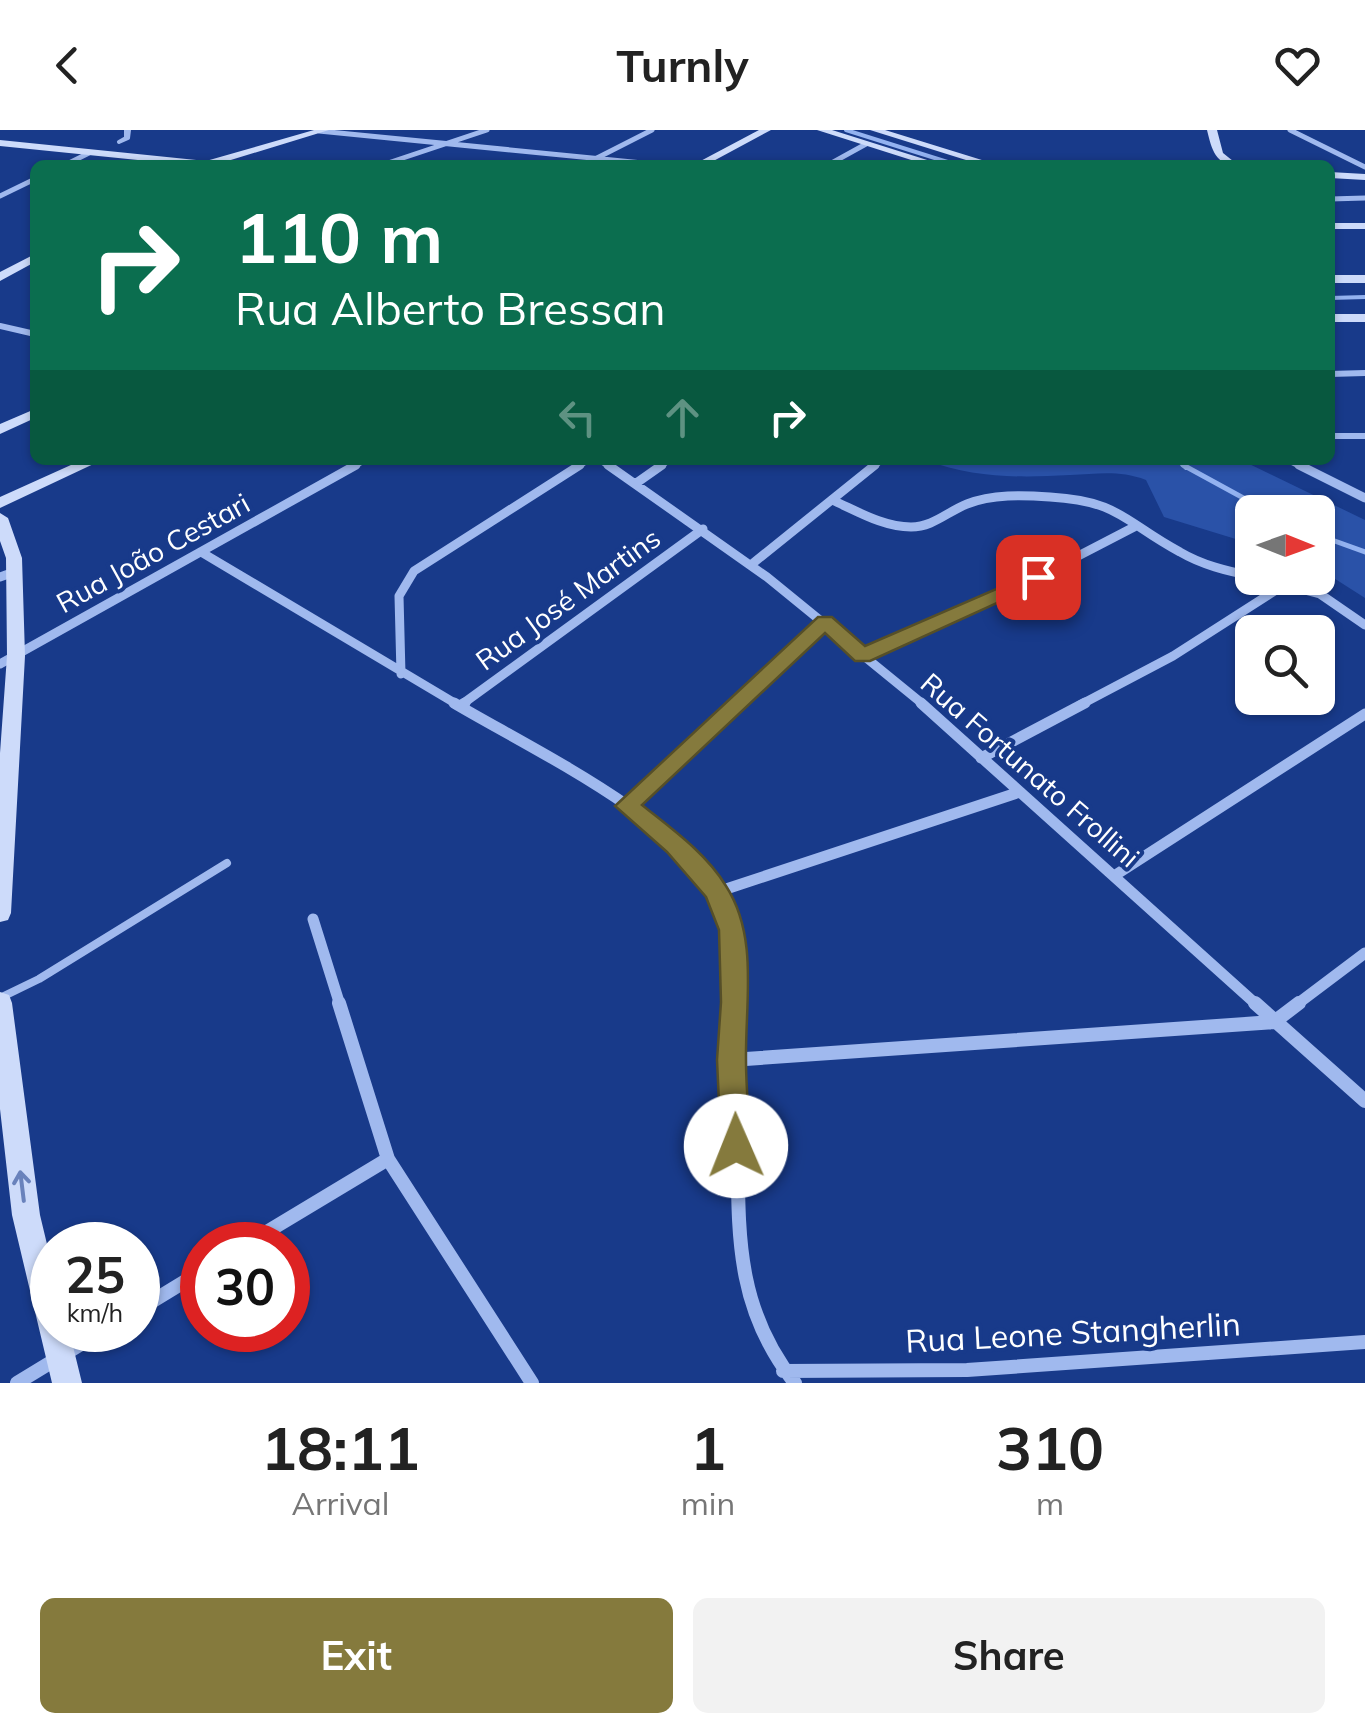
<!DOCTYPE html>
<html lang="en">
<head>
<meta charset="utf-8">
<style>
  :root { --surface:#fff; --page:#f2f2f2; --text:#222; --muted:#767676; --accent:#857a3d }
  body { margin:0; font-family:Mulish,sans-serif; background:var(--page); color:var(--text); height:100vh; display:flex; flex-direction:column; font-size:38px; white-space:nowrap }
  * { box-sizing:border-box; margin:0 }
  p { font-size:32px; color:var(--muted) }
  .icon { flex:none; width:55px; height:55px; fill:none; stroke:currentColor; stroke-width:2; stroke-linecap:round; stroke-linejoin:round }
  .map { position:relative; height:1253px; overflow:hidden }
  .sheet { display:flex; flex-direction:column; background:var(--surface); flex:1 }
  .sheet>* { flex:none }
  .banner { position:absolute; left:30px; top:30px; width:1305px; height:305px; border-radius:15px; box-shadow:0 2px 8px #0004; background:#0b6e4f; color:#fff; overflow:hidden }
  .needle { width:65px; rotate:91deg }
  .buttons { position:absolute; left:1235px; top:365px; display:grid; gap:20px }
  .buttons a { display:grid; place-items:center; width:100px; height:100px; border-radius:15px; background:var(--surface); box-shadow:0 2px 8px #0004; font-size:50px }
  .speed { position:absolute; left:30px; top:1092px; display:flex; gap:20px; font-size:50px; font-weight:700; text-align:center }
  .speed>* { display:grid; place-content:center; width:130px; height:130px; border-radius:50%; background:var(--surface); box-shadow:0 2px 8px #0004; line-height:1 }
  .speed small { font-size:25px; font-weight:400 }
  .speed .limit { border:15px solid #d22; background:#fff; color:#111 }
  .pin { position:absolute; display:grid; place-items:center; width:85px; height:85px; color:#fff; margin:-42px; border-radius:20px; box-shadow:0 5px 15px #0006 }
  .me { position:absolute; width:110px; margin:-55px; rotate:359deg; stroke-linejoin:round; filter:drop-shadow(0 0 8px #0008) }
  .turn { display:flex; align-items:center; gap:35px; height:210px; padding:0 40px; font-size:45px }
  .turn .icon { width:130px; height:130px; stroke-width:2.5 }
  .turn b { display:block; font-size:70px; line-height:85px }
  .lanes { display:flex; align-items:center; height:95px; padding:0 40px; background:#0003; justify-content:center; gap:50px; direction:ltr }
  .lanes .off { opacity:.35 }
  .eta { display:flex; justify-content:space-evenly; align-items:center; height:170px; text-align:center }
  .eta b { font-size:60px; font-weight:700; line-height:70px }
  .cta { display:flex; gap:20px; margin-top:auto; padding:20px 40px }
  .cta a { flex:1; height:115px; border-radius:15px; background:var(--accent); color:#fff; font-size:40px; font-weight:700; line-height:115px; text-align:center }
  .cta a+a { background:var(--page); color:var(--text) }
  header { display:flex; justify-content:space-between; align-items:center; height:130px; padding:0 40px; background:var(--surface); font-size:45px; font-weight:700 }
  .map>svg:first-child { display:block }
  .green { fill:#2a52a8 }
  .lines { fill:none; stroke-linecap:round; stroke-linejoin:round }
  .stream-far1 { stroke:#93b2f0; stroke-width:4 }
  .stream { stroke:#93b2f0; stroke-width:5 }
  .lane-far1 { stroke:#a0b9ee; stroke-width:4 }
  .lane { stroke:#a0b9ee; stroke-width:8 }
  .street-far4 { stroke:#a0b9ee; stroke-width:5 }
  .street-far3 { stroke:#a0b9ee; stroke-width:6 }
  .street-far2 { stroke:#a0b9ee; stroke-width:9 }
  .street-far1 { stroke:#a0b9ee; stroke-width:11 }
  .street { stroke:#a0b9ee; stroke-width:14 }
  .secondary { fill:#cddbfa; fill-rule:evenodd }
  .oneway { stroke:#6982bc }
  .route { fill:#857a3d; stroke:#564f28; stroke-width:2.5 }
  .labels { text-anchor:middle; stroke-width:8; stroke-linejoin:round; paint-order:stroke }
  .street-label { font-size:28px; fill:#fff; stroke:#183a8a }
  .near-street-label { font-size:32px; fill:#fff; stroke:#183a8a }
</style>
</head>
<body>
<header><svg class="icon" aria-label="back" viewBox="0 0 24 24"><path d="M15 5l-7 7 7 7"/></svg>Turnly<svg class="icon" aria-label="heart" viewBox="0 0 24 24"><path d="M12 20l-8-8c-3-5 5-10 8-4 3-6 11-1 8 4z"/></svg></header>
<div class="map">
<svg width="1365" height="1253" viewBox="0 0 1365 1253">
  <rect width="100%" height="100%" fill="#183a8a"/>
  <path class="green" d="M 925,330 L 1241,330 L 1365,390 L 1365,468 L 1318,438 L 1318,382 L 1252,382 L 1252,414 L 1164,387 L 1146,350 C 1119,340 1098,344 1070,345 C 1017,348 975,348 925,330 Z"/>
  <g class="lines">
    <path class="stream-far1" d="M 846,0 L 957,35
      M 1330,168 L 1365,167
      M 1178,330 L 1186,338"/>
    <path class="stream" d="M 1183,335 L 1269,382
      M 1318,405 L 1365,422"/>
    <path class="lane-far1" d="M 126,0 L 126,8 L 119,12 L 128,8 L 129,0"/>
    <path class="lane" d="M 0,868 L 39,849 L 227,733"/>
    <path class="street-far4" d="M 1290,0 L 1365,37
      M 319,1 L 663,35
      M 595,29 L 652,0
      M 65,35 L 89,23
      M 382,35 L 487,0
      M 828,35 L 866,14
      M 0,66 L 35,49
      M 1330,69 L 1365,68"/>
    <path class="street-far3" d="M 0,196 L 35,204
      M 1330,244 L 1365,243
      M 1330,306 L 1365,306
      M 600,330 L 611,338
      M 1288,330 L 1304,338
      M 351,338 L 365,330
      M 576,338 L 588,330
      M 658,338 L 669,330
      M 872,338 L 882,330"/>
    <path class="street-far2" d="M 608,335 L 767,447 L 924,575
      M 1299,335 L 1365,368
      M 635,354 L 662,335
      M 832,370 C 857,381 883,397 911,397 C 933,397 947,382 967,374 C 992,364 1023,365 1050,367 C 1120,371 1124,392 1180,422 C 1202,435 1227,441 1252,446
      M 201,422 L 458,575
      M 752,434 L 875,335
      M 0,447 L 14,442
      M 1259,448 L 1320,464 L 1365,495
      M 863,526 L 1005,464 L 1136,396
      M 0,534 L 356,335
      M 401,544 L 399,466 L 414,441 L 580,335
      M 461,575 L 703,399
      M 735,575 L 825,491
      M 1080,575 L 1173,526 L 1287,453"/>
    <path class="street-far1" d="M 454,573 C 526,616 686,692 719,768 C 734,802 734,839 733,875
      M 921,573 L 1257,875
      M 460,576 L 465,573
      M 981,628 L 1085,573
      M 627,676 L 738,573
      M 1117,744 L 1365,584
      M 717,762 L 1020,662
      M 313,789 L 340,875
      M 1296,875 L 1365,823"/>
    <path class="street" d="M 339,873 L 388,1029 L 532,1253
      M 733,873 C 731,912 736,949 737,988 C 740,1088 729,1170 795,1253
      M 1255,873 L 1365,971
      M 731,930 L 1274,892 L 1299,873
      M 245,1115 L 388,1029
      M 138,1180 L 202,1141
      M 783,1241 L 967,1240 L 1365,1212
      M 17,1253 L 104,1200"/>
    <path class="secondary" d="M 314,0 L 329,0 L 221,33 L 222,35 L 187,35 L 0,16 L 0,10 L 206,31 Z
      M 759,0 L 771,0 L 706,35 L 693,35 Z
      M 817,0 L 832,0 L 943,35 L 927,35 Z
      M 870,0 L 885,0 L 998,35 L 982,35 Z
      M 1207,0 L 1217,0 L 1223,23 L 1238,35 C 1215,35 1212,20 1207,0 Z
      M 1330,42 L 1365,44 L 1365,50 L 1330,48 Z
      M 1330,93 L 1365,93 L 1365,99 L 1330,99 Z
      M 35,124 L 35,132 L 0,151 L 0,142 Z
      M 1330,145 L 1365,145 L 1365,153 L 1330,153 Z
      M 1330,184 L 1365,184 L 1365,192 L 1330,192 Z
      M 35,279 L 35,288 L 0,304 L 0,294 Z
      M 82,330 L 102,330 L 0,378 L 0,367 Z
      M 0,383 L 8,388 L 22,428 L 25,526 L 11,783 L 8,790 L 0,792 L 0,623 L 7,526 L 6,428 L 0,411 Z
      M 0,862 L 9,865 L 12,873 L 40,1085 L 52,1135 L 52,1200 L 69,1200 L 82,1253 L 52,1253 L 12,1085 L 0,979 Z"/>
  </g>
  <defs><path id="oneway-shaft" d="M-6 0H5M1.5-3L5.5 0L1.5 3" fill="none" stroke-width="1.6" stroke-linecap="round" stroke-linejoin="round" transform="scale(2.5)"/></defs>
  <use class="oneway" href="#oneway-shaft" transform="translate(22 1056) rotate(-97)"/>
  <path class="route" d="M 1038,441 L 1048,447 L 1045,451 L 870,531 L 855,531 L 825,503 L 642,675 C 672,699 706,723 726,756 C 759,807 745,873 746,931 C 746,959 749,988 751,1016 L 746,1027 L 736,1031 L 725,1027 L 721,1016 L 717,930 L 721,872 L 719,800 L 706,767 L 667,722 L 615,676 L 818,487 L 832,487 L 865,516 Z"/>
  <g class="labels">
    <g class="street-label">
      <text transform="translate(153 423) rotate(-29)" y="10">Rua João Cestari</text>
      <text transform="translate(568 469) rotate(-36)" y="10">Rua José Martins</text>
      <text transform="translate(1030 640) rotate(41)" y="10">Rua Fortunato Frollini</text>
    </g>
    <g class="near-street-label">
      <text transform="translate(1073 1203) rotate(-3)" y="11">Rua Leone Stangherlin</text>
    </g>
  </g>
</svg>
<div class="buttons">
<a><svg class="needle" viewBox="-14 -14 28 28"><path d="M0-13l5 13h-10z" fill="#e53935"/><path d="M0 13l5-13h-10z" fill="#767676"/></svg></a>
<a><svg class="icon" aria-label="search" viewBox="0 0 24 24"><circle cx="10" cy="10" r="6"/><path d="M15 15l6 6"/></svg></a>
</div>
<div class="speed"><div>25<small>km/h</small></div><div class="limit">30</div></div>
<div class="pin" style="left:1038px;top:447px;background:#d93025"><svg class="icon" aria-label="arrive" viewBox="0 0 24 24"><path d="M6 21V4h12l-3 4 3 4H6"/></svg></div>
<svg class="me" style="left:736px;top:1016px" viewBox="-20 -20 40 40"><circle r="19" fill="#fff"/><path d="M0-13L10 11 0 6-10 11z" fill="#857a3d"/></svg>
<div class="banner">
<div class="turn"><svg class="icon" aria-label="right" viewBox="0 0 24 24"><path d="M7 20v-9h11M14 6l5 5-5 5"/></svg><div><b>110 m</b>Rua Alberto Bressan</div></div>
<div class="lanes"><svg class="icon off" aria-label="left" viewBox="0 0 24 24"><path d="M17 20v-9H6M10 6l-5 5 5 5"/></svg><svg class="icon off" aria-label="ahead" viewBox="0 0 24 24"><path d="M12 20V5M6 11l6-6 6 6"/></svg><svg class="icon" aria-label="right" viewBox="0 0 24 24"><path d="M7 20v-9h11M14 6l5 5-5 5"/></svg></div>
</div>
</div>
<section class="sheet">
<div class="eta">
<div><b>18:11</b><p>Arrival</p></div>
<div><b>1</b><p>min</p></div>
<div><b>310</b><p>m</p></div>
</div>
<div class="cta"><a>Exit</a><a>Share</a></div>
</section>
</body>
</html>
